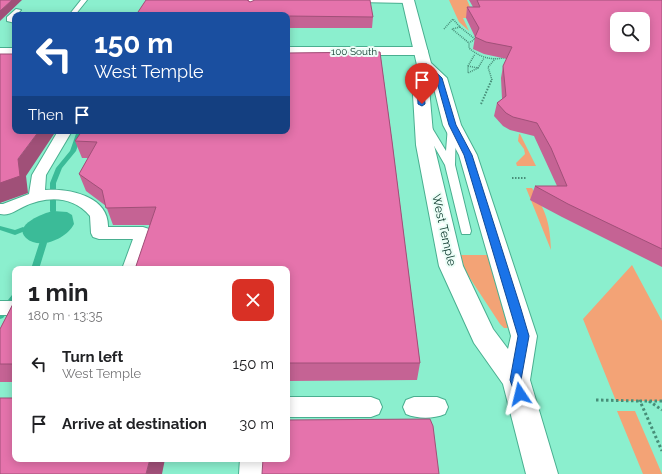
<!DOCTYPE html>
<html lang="en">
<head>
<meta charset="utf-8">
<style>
  :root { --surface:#fff; --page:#f6f6f6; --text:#202124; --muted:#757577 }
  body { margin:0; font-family:Raleway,sans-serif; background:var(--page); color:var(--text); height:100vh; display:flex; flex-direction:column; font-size:15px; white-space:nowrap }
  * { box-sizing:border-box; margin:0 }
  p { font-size:13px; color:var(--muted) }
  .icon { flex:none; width:22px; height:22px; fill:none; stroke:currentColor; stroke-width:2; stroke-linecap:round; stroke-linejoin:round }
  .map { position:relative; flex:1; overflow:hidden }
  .details { position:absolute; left:12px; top:266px; width:278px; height:196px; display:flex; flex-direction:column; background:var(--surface); border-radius:8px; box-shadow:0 2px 10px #0003 }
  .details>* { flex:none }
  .banner { position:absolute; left:12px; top:12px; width:278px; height:122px; border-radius:8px; box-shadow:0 2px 10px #0003; background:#1a4fa0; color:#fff; overflow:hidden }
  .tools { position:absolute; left:610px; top:12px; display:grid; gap:8px }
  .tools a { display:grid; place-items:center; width:40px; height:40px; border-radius:8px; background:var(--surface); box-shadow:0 2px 10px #0003; font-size:20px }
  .pin { position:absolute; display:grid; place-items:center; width:34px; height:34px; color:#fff; margin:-41px -17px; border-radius:50% 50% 50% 0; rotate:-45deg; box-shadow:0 0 4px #0007 }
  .pin .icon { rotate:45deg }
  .me { position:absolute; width:44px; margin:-22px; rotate:350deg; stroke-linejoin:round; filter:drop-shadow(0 0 3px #0008) }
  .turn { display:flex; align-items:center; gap:14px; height:84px; padding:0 16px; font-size:18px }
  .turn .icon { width:52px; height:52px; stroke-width:2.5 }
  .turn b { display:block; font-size:28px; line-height:34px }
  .then { display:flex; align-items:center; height:38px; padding:0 16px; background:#0003; gap:8px; font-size:15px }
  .round { display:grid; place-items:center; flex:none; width:42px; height:42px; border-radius:8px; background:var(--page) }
  .headline { display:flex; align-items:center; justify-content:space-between; height:68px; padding:0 16px }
  h1 { font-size:24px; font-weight:700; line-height:30px }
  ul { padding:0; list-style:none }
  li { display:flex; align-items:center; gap:12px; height:60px; padding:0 16px }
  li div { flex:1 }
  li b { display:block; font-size:15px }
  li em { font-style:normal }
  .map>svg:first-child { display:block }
  .green { fill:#f3a376 }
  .water { fill:#3bbb98 }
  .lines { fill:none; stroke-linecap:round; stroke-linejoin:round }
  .stream { fill:#3bbb98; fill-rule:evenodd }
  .service-casing { stroke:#49af90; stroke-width:2 }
  .pedestrian-casing { stroke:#49af90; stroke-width:2 }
  .tertiary-casing { stroke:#49af90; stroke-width:2 }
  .secondary-casing { stroke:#49af90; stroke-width:2 }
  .path-far2 { stroke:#478e78; stroke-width:1.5; stroke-dasharray:1 1; stroke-linecap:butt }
  .path-far1 { stroke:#478e78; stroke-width:2; stroke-dasharray:1.5 1.5; stroke-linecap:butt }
  .path { stroke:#478e78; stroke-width:3; stroke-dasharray:2.5 2.5; stroke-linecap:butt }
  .service { fill:#fff; fill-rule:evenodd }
  .pedestrian { fill:#fff; fill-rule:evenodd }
  .tertiary { fill:#fff; fill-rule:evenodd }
  .secondary { fill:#fff; fill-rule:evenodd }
  .wall { fill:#c56394 }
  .shaded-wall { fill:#a05078 }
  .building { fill:#e573ac; stroke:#a05078; fill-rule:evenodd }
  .route { fill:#1a73e8; stroke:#114b97 }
  .labels { text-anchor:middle; stroke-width:4; stroke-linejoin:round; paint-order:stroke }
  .far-street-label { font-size:10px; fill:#083529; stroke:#ecfef7 }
  .street-label { font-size:12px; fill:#083529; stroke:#ecfef7 }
</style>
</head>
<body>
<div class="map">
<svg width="662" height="474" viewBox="0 0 662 474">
  <rect width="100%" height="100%" fill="#8befce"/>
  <path class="green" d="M 449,0 L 467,0 L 475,18 L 463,18 L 469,31 L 459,22 Z
    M 519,134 L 520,134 L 536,166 L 517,166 L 516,163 L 525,154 L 524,149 L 518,141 Z
    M 526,188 L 532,188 C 546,212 550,222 551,250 Z
    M 458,255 L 490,255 L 510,325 L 508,328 L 504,328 L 500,324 L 460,263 Z
    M 632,265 L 662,321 L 662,401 L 616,401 L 583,319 Z
    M 617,411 L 635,411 L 662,474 L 643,474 Z"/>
  <path class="water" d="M 53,211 L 67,212 L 72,215 L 74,224 C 67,238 40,251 26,238 C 12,225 44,213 53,211 Z"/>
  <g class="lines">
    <path class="stream" d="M 77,131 L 83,131 L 76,151 L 62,168 L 56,183 L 56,211 L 55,213 L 51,213 L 50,211 L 50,183 L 56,168 L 70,151 Z
      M 0,226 L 15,230 L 23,227 L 26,229 L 25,231 L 15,235 L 0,230 Z
      M 40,241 L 46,241 L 47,243 L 39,269 L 31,269 Z
      M 15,294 L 15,303 L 3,318 L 0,319 L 0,310 L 12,295 Z"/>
    <defs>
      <path id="service" d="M 81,0 L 87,0 L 75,15 L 69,15 Z
        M 232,0 L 257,0 C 252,3 237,3 232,0 Z
        M 354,0 L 410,0 L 411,1 L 408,3 L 357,2 Z
        M 16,9 L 21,10 L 12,19 L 15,19 L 15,23 L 7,21 L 7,17 Z
        M 426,122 L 429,123 L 446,151 L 448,126 L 452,123 L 456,126 L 455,165 L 471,231 L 470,234 L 462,234 L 461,231 L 445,165 L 422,125 Z"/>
      <path id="pedestrian" d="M 58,131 L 72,131 L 46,175 L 45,190 C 69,188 109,196 108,227 L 143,227 L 149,229 L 151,233 L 140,269 L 122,269 L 133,239 L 99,239 L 93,237 L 91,233 L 90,216 C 72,195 46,196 23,207 C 15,211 9,216 0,214 L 0,204 L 3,204 L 29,194 L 32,175 Z
        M 0,301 L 15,301 L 15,315 L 0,315 Z
        M 287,397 L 371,397 L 379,400 L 382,407 L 379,414 L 371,417 L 287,417 Z
        M 414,397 L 437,397 L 445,400 L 448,407 L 445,414 C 433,419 418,419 406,414 L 403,407 L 406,400 Z
        M 240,459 L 264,459 L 263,474 L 239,474 Z"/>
      <path id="tertiary" d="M 287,47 L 421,47 L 426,48 L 428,51 L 426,54 L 421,55 L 287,55 Z
        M 0,48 L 15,48 L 15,56 L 0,56 Z"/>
      <path id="secondary" d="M 402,0 L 414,0 L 431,63 L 447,78 L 461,125 L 477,155 L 537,336 L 530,380 L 558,474 L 526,474 L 503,384 L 474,343 L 439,266 L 416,145 L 412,78 L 417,65 ZM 428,76 L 432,80 L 443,125 L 459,155 L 511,336 L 508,349 L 493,329 L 463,266 L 434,145 Z"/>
    </defs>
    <use href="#service" class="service-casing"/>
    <use href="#pedestrian" class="pedestrian-casing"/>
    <use href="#tertiary" class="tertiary-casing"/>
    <use href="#secondary" class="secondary-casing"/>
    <path class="path-far2" d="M 460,27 L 475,39 L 469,43 L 469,48 C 480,58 493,61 507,57
      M 444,29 L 453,19 L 460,27 L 452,29
      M 452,29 L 469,43
      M 468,66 L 475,54
      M 468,66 L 478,68 L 468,73 Z
      M 478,68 L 484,58
      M 492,80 L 488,67 L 495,59"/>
    <path class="path-far1" d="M 481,104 L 492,79
      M 512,178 L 527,178"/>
    <path class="path" d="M 596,400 L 640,401
      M 649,401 L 662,410
      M 662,401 L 640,401 L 662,451"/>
    <use href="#service" class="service"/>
    <use href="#pedestrian" class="pedestrian"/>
    <use href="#tertiary" class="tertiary"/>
    <use href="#secondary" class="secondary"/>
  </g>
  <path class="wall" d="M 146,0 L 249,0 L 249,1 L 250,2 L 373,17 L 372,28 L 287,28 L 287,15 Z
    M 469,0 L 662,0 L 662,267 L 562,217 L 530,200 L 535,186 L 557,186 L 546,162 L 534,136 L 510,130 L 503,126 L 494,116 L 497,103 L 502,99 L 501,78 L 503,66 L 507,59 L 484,54 L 473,49 L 475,37 L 466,18 L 467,7 L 473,7 Z
    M 380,52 L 392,141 L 420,363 L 417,380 L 287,381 L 287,269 L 69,269 L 135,269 L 150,225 L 113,225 L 106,206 L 86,191 L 79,174 L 88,158 L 82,158 L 75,141 L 82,131 L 287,131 L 287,53 Z
    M 15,300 L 15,382 L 0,382 L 0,329 Z"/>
  <path class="shaded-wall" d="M 12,0 L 22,0 L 0,21 L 0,11 Z
    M 39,131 L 56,131 L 26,176 L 28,193 L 0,203 L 0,183 Z
    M 150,459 L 165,459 L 162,474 L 146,474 Z"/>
  <path class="building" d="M 0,0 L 12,0 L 0,11 Z
    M 146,0 L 247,0 L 250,2 L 255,0 L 370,0 L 373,17 L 287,16 L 287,15 L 136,15 Z
    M 477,0 L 662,0 L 662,249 L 568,204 L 535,186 L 567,186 L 551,148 L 537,123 L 513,117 L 506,113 L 497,103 L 506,96 L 503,66 L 512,47 L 486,42 L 475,37 L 479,28 L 467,7 L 480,7 ZM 617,19 L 643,19 L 643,45 L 617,45 Z
    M 380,52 L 392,141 L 420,363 L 287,363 L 287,269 L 69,269 L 135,269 L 156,207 L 106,208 L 102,190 L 79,174 L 97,142 L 75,141 L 82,131 L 287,131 L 287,53 Z
    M 0,54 L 15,54 L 15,131 L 39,131 L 18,159 L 20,176 L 0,183 Z
    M 15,300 L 15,364 L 0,364 L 0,329 Z
    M 0,398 L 15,398 L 15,459 L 150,459 L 146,474 L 0,474 Z
    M 430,419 L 433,426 L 439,474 L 262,474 L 263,459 L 287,459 L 287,420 Z"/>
  <path class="route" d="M 422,64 L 427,64 L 442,78 L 456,125 L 472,155 L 521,309 L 529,336 L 521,380 L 526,394 L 524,398 L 520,400 L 516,398 L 510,380 L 518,336 L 464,155 L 449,125 L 436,79 L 426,70 L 423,78 L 425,104 L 422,106 L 418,104 L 417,78 Z"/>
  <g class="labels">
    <g class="far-street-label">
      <text x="354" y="55">100 South</text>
    </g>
    <g class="street-label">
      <text transform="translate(444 230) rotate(77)" y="4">West Temple</text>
    </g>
  </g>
</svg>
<div class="tools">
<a><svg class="icon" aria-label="search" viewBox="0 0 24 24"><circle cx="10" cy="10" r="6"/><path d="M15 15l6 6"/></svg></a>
</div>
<div class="pin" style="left:422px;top:104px;background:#d93025"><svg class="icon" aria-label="arrive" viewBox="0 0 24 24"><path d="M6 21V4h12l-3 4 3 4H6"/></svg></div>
<svg class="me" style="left:520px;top:394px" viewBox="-20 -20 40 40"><path d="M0-17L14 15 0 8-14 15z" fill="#1a73e8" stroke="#fff" stroke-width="4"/></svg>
<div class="banner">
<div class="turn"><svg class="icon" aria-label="left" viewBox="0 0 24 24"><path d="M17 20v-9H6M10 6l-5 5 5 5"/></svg><div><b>150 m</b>West Temple</div></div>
<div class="then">Then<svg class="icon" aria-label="arrive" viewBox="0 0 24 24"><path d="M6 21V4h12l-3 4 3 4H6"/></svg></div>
</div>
<section class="details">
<div class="headline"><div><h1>1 min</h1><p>180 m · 13:35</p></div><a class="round" style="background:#d93025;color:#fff"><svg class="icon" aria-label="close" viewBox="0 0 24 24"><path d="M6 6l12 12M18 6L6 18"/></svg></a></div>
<ul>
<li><svg class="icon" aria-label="left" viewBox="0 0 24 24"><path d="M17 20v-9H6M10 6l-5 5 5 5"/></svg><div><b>Turn left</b><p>West Temple</p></div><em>150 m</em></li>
<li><svg class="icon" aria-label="arrive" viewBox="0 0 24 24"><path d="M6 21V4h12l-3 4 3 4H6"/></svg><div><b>Arrive at destination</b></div><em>30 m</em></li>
</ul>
</section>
</div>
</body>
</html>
